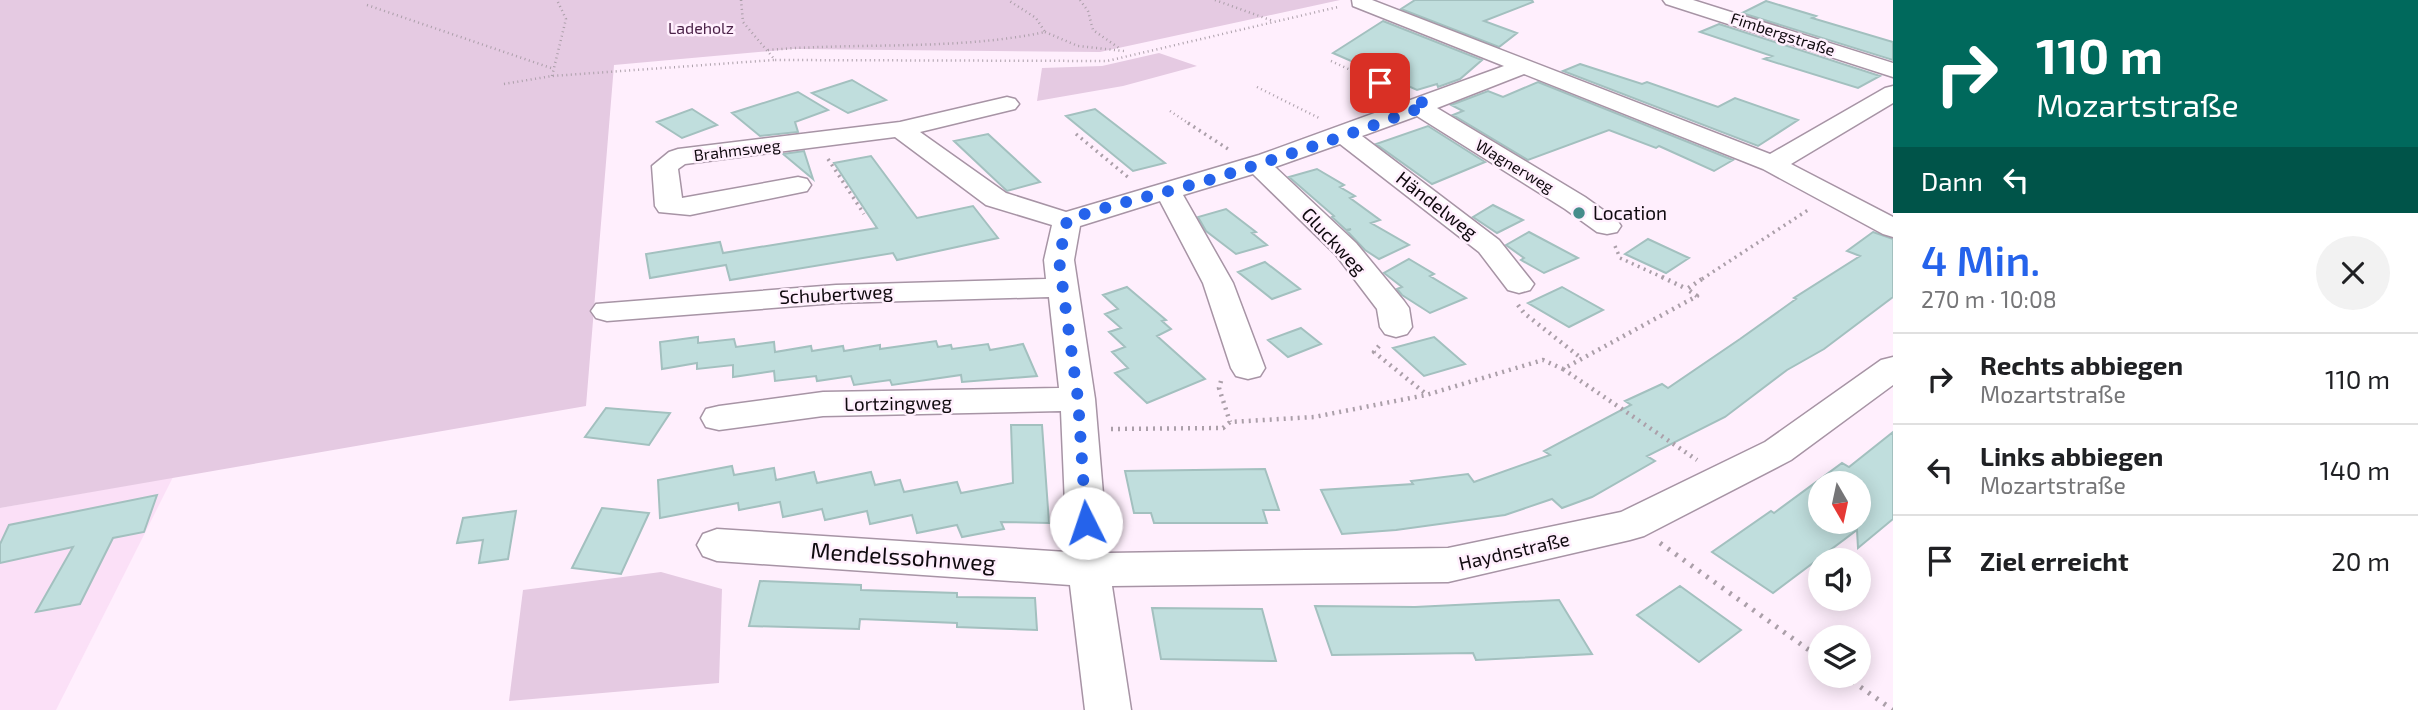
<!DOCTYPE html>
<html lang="de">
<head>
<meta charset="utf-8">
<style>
  :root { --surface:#fff; --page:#f2f2f2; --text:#202124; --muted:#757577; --line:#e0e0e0; --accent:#2563eb }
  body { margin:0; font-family:"Exo 2",sans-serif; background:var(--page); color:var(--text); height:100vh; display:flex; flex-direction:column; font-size:26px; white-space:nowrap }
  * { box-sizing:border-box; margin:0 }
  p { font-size:23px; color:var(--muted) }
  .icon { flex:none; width:38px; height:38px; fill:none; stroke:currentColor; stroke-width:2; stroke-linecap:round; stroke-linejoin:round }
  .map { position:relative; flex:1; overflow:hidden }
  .drawer { display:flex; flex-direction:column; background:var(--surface); width:525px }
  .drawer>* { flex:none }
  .hud { background:#00695c; color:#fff; overflow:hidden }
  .needle { width:46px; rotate:171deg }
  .buttons { position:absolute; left:1808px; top:471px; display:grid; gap:14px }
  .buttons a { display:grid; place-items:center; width:63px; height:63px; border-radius:50%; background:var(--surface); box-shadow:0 4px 18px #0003; font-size:35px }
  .pin { position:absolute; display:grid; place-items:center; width:60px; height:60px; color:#fff; margin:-30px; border-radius:14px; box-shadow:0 4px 10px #0006 }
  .me { position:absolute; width:77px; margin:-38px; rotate:356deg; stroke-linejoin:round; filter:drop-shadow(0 0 5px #0008) }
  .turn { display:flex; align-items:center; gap:24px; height:147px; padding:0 28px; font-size:32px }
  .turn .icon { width:91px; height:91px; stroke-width:2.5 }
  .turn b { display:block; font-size:49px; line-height:60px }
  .then { display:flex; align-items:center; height:66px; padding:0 28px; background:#0003; gap:14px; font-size:26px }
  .round { display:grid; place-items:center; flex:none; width:74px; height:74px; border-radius:37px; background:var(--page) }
  .summary { display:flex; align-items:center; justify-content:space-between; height:119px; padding:0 28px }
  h1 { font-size:42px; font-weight:600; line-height:52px; color:var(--accent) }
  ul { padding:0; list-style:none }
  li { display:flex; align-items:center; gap:21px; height:91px; padding:0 28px; border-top:2px solid var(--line) }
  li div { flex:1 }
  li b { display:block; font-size:26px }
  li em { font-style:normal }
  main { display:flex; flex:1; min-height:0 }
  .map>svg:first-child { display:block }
  .built { fill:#fbe0f7 }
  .green { fill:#e5cae2 }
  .building { fill:#c0dedd; stroke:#a3c0bf; stroke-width:2; fill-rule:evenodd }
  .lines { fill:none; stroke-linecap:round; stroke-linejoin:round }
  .minor-casing { stroke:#a794a5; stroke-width:3 }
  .path-far3 { stroke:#ab9fa9; stroke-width:2.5; stroke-dasharray:1 3.5; stroke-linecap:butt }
  .path-far2 { stroke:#ab9fa9; stroke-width:3.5; stroke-dasharray:2 4.5; stroke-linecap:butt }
  .path-far1 { stroke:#ab9fa9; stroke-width:4.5; stroke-dasharray:2 5; stroke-linecap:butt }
  .path { stroke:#ab9fa9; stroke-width:5; stroke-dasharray:2.5 7; stroke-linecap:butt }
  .minor { fill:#fff; fill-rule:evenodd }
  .route { stroke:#2563eb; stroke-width:12; stroke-dasharray:0 21.6 }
  .poi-dot { fill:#458d8b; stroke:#ffeffd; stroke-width:2.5 }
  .labels { text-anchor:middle; stroke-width:5; stroke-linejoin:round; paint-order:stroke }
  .far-park-label { font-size:16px; fill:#4b2248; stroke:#ffeffd }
  .far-street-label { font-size:16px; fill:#100a0f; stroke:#ffeffd }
  .street-label { font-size:19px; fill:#100a0f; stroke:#ffeffd }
  .poi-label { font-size:19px; fill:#100a0f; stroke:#ffeffd; text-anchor:start }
  .near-street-label { font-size:23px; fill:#100a0f; stroke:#ffeffd }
</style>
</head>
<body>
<main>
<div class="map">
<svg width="1893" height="710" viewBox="0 0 1893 710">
  <rect width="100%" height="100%" fill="#ffeffd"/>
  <path class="built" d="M 173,477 L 56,710 L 0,710 L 0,508 Z"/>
  <path class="green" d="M 0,0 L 1340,0 L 1100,52 L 793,49 L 614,65 L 586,406 L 0,508 Z
    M 1159,53 L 1197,66 L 1123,86 L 1037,101 L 1042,68 L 1102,66 Z
    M 661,572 L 722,589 L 719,683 L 509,701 L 523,590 Z"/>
  <path class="building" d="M 1415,0 L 1532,0 L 1533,2 L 1484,21 L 1517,33 L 1499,47 L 1401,9 Z
    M 1766,1 L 1816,16 L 1812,18 L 1893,42 L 1893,60 L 1742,13 Z
    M 1383,21 L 1482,60 L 1460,79 L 1438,87 L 1437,84 L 1417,90 L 1333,53 Z
    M 1719,24 L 1880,76 L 1858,88 L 1764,59 L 1772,56 L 1700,32 Z
    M 1580,64 L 1642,84 L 1647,82 L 1718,107 L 1735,98 L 1798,120 L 1758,146 L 1563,71 Z
    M 852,80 L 886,100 L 848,113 L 812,93 Z
    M 1538,82 L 1733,160 L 1714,171 L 1659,146 L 1656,148 L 1609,130 L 1528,160 L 1453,115 L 1463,111 L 1451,105 L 1488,91 L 1503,97 Z
    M 798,92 L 828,110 L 795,122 L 798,132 L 760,136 L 732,113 Z
    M 692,109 L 717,125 L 682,138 L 657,122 Z
    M 1095,109 L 1165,163 L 1133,171 L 1066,116 Z
    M 1428,126 L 1485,162 L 1432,184 L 1376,144 Z
    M 988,134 L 1040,182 L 1007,191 L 954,141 Z
    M 804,151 L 813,179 L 783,154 Z
    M 871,156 L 917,218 L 973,206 L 998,238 L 897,260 L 893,253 L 730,280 L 726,265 L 650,278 L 646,254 L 720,242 L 723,253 L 877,228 L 834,163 Z
    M 1317,169 L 1344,185 L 1340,187 L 1355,196 L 1350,198 L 1380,220 L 1371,223 L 1409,245 L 1379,259 L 1365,250 L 1347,231 L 1351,229 L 1346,230 L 1332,217 L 1334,216 L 1289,177 Z
    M 1493,205 L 1523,220 L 1497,233 L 1473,217 Z
    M 1226,209 L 1256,232 L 1252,233 L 1267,245 L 1236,254 L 1206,231 L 1198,217 Z
    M 1529,232 L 1578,258 L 1544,273 L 1521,260 L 1524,258 L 1506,245 Z
    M 1873,232 L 1893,239 L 1893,297 L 1824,349 L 1787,370 L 1725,417 L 1647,456 L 1655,461 L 1592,497 L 1562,508 L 1552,499 L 1505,515 L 1396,530 L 1342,534 L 1321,490 L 1413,484 L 1411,481 L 1468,474 L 1474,482 L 1550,455 L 1544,451 L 1631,405 L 1625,401 L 1662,384 L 1668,388 L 1740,339 L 1796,299 L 1794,298 L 1860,256 L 1847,251 Z
    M 1648,239 L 1689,258 L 1666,273 L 1625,254 Z
    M 1409,259 L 1434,274 L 1430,276 L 1466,298 L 1430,313 L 1402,295 L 1397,289 L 1402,287 L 1384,273 Z
    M 1265,262 L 1300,289 L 1272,299 L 1238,272 Z
    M 1127,287 L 1166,320 L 1162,321 L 1171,329 L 1157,336 L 1205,379 L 1147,403 L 1115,373 L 1128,368 L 1112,352 L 1125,347 L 1109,332 L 1121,328 L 1105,314 L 1118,309 L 1103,295 Z
    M 1562,287 L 1603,310 L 1569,327 L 1528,303 Z
    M 1301,328 L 1321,344 L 1288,357 L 1268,340 Z
    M 698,337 L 698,343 L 734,339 L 736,347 L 774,342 L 775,352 L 811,346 L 812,351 L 843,346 L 844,351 L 880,345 L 880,349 L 936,341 L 938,347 L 951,345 L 952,349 L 988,344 L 990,350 L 1023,344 L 1037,376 L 962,382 L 961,375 L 892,385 L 890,380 L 854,385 L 851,376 L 817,381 L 816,376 L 775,381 L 774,371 L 733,377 L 733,365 L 697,369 L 697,363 L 662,369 L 660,342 Z
    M 1434,337 L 1465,364 L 1424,376 L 1393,348 Z
    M 606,408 L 618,409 L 670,413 L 649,445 L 585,437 Z
    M 1011,425 L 1042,425 L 1049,523 L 1001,522 L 1004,529 L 962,537 L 957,525 L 917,533 L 912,515 L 870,524 L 867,511 L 825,520 L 822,509 L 783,517 L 780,502 L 739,510 L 738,503 L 660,518 L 658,480 L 732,466 L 734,475 L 774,468 L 776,480 L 814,472 L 817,483 L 871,472 L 875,485 L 900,480 L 904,492 L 957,482 L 961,493 L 1013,483 Z
    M 1893,432 L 1893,519 L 1858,548 L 1857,530 L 1773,593 L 1712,552 L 1771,511 L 1774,513 L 1842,463 L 1849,467 ZM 1820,483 L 1858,483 L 1858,522 L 1820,522 Z
    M 1265,469 L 1279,510 L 1263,510 L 1267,523 L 1154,523 L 1151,513 L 1134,513 L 1125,471 Z
    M 157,495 L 144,532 L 113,538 L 80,604 L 36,612 L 73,547 L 0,563 L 0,544 L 9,525 Z
    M 602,508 L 649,513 L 621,574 L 572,568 Z
    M 516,511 L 508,559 L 479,563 L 483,540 L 457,543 L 463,518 Z
    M 760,581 L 861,585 L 861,590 L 957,593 L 957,597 L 1035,598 L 1037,630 L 957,627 L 957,623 L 860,619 L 859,629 L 749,626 Z
    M 1680,586 L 1741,630 L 1699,662 L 1637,615 Z
    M 1559,600 L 1592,654 L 1476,660 L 1473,653 L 1332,655 L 1315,606 L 1415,607 Z
    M 1152,608 L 1262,609 L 1276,661 L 1161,659 Z"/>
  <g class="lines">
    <defs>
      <path id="minor" d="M 1352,0 L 1372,0 L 1770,154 L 1885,88 L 1893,86 L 1893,103 L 1791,164 L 1893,217 L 1893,237 L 1883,234 L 1763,169 L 1524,74 L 1437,108 L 1585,197 L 1617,220 L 1621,226 L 1617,232 L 1607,234 L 1597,232 L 1565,209 L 1417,116 L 1362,136 L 1499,240 L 1534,284 L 1530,290 L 1519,293 L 1508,290 L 1479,252 L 1340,144 L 1275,167 L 1356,243 L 1404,301 L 1409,308 L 1412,327 L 1407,334 L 1396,337 L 1385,334 L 1380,327 L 1377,309 L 1336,255 L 1253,174 L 1183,195 L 1233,283 L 1265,368 L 1260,376 L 1248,379 L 1236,376 L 1231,368 L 1203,283 L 1160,201 L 1080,226 L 1074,260 L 1095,399 L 1108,553 L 1448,548 L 1621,512 L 1765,442 L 1881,360 L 1893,357 L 1893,385 L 1791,460 L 1644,536 L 1630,540 L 1448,582 L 1112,586 L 1131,710 L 1085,710 L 1070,585 L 717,561 L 703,556 L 697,545 L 703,534 L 717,529 L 1067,552 L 1061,411 L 823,416 L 719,430 L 706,427 L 701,418 L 706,409 L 719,406 L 823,392 L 1059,388 L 1049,297 L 836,303 L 607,321 L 596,318 L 591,311 L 596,304 L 836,285 L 1046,279 L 1044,260 L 1052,225 L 986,205 L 895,137 L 685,164 L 678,169 L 682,198 L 798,177 L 807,179 L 811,185 L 807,191 L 690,215 L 659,212 L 655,206 L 652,166 L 669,152 L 678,149 L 900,122 L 1007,97 L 1015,99 L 1019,104 L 1015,109 L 920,132 L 1006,193 L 1066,212 L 1259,155 L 1504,66 L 1353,6 Z
        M 1663,0 L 1693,0 L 1893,63 L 1893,77 L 1666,4 Z"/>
    </defs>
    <use href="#minor" class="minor-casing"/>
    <path class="path-far3" d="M 741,0 L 743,22 L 775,60 L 1107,61 L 1338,7
      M 1080,0 L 1088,11 L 1093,30 L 1119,48
      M 1215,0 L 1273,21
      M 367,5 L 554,69
      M 1045,32 L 1078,46 L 1124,51
      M 768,50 C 860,42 955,51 1045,32 L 1036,18 L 1008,0
      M 1331,61 L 1394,90
      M 552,76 L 566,19 L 557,0
      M 504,84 L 552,76 L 774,60
      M 1257,87 L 1319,118
      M 1170,111 L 1191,125"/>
    <path class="path-far2" d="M 1188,123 L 1228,149
      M 1076,134 L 1129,178
      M 828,159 L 864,214
      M 1615,246 L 1620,258 L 1666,279
      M 1702,279 L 1808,210"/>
    <path class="path-far1" d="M 1662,277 L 1687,289
      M 1518,305 L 1524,313 L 1581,358
      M 1379,346 L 1374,352 L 1426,394
      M 1563,369 L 1697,460
      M 1221,381 L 1219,388 L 1230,422
      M 1111,429 L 1223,428 L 1230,422 L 1314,417 L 1426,395 L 1543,360 L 1563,369 L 1697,296 L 1687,289 L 1705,277"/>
    <path class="path" d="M 1660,543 L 1820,658
      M 1845,676 L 1893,710"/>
    <use href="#minor" class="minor"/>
  </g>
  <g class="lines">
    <path class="route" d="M 1086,523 L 1078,399 L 1059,260 L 1067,220 C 1120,201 1177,191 1231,173 C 1297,152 1363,130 1428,105 L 1380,83"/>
  </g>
  <circle class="poi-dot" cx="1579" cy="213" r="7"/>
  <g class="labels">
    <g class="far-park-label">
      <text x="701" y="34">Ladeholz</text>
    </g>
    <g class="far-street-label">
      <text transform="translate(1783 34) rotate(18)" y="6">Fimbergstraße</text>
      <text transform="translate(737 150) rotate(-7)" y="6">Brahmsweg</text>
      <text transform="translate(1515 166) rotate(31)" y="6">Wagnerweg</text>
    </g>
    <g class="street-label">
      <text transform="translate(1437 205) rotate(38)" y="7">Händelweg</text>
      <text transform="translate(1334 241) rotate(47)" y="7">Gluckweg</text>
      <text transform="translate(836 294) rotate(-3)" y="7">Schubertweg</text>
      <text transform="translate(898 403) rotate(-1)" y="7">Lortzingweg</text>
      <text transform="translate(1514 551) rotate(-13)" y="7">Haydnstraße</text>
    </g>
    <g class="poi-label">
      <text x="1593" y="220">Location</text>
    </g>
    <g class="near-street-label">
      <text transform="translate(903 557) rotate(4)" y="8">Mendelssohnweg</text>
    </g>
  </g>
</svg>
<div class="buttons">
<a><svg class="needle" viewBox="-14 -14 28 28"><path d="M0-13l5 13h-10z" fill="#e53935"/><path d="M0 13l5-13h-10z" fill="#757577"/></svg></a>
<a><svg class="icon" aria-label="sound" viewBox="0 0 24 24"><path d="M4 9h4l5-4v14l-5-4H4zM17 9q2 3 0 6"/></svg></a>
<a><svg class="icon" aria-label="layers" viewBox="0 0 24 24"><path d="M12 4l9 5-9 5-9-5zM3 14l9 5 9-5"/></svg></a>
</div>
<div class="pin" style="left:1380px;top:83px;background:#d93025"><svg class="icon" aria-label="arrive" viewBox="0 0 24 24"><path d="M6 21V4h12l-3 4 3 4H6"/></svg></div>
<svg class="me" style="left:1086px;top:523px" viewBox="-20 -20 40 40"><circle r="19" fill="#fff"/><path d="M0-13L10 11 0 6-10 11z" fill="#2563eb"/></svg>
</div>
<section class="drawer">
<div class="hud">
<div class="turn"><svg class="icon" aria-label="right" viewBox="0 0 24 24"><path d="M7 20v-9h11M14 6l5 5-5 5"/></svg><div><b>110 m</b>Mozartstraße</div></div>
<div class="then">Dann<svg class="icon" aria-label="left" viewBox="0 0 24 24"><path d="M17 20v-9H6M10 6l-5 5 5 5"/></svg></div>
</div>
<div class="summary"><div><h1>4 Min.</h1><p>270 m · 10:08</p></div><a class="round"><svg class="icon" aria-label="close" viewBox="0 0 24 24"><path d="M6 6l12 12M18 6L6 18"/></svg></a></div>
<ul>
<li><svg class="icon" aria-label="right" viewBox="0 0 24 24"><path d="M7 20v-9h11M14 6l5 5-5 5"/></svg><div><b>Rechts abbiegen</b><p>Mozartstraße</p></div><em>110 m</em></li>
<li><svg class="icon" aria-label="left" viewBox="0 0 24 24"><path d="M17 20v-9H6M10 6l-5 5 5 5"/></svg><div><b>Links abbiegen</b><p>Mozartstraße</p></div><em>140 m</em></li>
<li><svg class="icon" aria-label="arrive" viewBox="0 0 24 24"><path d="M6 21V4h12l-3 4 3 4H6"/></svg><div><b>Ziel erreicht</b></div><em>20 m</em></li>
</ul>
</section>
</main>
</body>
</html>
